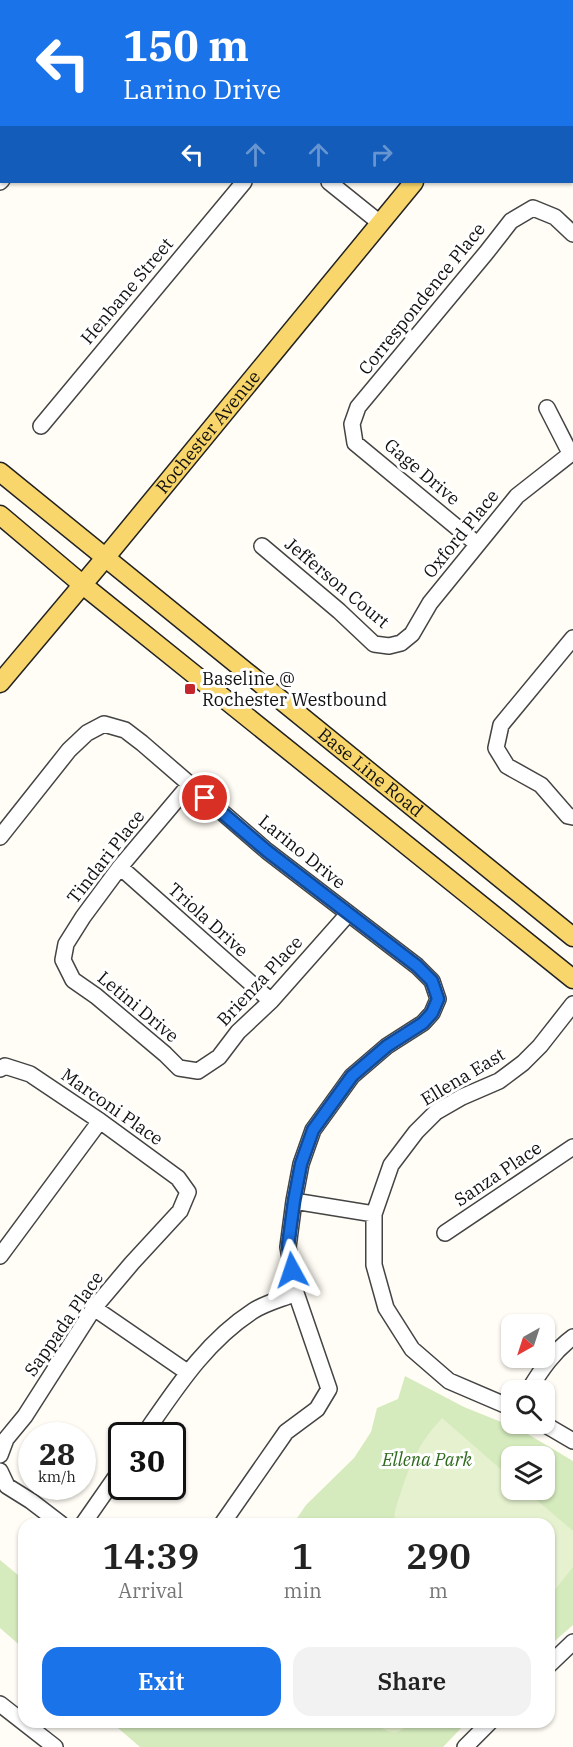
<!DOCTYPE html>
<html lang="en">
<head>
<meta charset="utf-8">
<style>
  :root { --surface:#fff; --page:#f2f2f2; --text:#222; --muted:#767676; --accent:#1a73e8 }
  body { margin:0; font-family:"IBM Plex Serif",serif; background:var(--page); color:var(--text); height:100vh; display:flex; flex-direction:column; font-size:22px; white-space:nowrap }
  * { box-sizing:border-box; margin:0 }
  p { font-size:20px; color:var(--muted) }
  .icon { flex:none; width:33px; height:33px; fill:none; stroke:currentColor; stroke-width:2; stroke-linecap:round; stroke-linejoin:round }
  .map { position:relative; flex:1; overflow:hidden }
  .panel { position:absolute; left:18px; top:1518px; width:537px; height:210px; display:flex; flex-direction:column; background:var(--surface); border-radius:18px; box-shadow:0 2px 4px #0004 }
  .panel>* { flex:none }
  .hud { position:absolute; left:0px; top:0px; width:573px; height:183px; box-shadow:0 2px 4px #0004; background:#1a73e8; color:#fff; overflow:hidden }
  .needle { width:39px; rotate:219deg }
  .buttons { position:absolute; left:501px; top:1314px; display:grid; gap:12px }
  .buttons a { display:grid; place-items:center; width:54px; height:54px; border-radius:12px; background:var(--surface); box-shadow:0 2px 4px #0004; font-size:30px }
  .speed { position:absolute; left:18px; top:1422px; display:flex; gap:12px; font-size:30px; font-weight:700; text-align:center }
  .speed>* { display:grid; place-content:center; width:78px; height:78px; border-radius:50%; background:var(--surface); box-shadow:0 2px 4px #0004; line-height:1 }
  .speed small { font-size:15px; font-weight:400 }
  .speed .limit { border:3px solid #111; border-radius:9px; background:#fff; color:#111 }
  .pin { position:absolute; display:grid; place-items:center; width:51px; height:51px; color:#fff; margin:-26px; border:3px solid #fff; border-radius:50%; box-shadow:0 2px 6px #0007 }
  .me { position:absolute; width:66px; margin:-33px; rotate:355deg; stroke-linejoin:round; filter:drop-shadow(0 0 4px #0008) }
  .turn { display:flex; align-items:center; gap:21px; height:126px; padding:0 24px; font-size:27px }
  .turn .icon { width:78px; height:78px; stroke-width:2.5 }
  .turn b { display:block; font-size:42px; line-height:51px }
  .lanes { display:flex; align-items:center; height:57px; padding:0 24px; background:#0003; justify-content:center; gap:30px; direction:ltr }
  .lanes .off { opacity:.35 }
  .eta { display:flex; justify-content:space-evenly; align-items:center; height:102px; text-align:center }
  .eta b { font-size:36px; font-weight:600; line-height:42px }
  .action { display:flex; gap:12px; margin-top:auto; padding:12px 24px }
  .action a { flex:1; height:69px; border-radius:18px; background:var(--accent); color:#fff; font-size:24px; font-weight:600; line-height:69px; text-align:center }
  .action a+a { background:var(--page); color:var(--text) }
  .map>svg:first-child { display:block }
  .green { fill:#d5ebbd; fill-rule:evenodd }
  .pitch { fill:#e6f2cf }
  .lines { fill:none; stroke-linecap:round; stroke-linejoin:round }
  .minor-casing { stroke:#444; stroke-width:18 }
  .major-casing { stroke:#222; stroke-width:21 }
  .minor { stroke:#fff; stroke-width:15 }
  .major { stroke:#f9d66b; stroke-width:18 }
  .route-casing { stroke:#114b97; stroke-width:15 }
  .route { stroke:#1a73e8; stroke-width:10 }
  .poi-dot { fill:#c4262e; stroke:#fff; stroke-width:2 }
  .labels { text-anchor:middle; stroke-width:6; stroke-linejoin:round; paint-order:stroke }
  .street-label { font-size:18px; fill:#111; stroke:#fff }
  .poi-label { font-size:18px; fill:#111; stroke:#fff; text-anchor:start }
  .park-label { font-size:18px; font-style:italic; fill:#2f6b1f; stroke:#fff }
</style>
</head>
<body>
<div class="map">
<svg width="573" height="1747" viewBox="0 0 573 1747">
  <rect width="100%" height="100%" fill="#fffdf5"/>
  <path class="green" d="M 405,1376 L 464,1407 L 521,1430 L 573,1461 L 573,1625 L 549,1646 L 549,1524 L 293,1524 L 306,1505 L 354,1458 L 371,1432 L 377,1408 L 398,1399 ZM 512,1456 L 544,1456 L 544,1490 L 512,1490 Z
    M 0,1560 L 24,1580 L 24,1649 L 0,1628 Z
    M 111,1722 L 467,1722 L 443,1747 L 140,1747 Z"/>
  <path class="pitch" d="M 442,1418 L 511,1478 L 512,1490 L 525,1490 L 573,1531 L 573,1567 L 549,1597 L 549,1524 L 394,1524 C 394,1512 397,1503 401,1492 C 411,1461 420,1442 442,1418 Z
    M 378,1722 L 408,1722 C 401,1736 386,1736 378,1722 Z"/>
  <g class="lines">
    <defs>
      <path id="minor" d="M 111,0 L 113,2
        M 148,2 L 149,0
        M 393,2 L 394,0
        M 0,182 L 2,180
        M 329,182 L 380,223
        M 547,408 L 570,453
        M 41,426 L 244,182
        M 477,544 L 355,443 L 352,424 L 358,407 L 486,253 L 511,221 L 533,208 L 555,217 L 573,234
        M 262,546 L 339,611 L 374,644 L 389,646 L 401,643 L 412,634 L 430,603 L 517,496 L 573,452
        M 573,638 L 501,725 L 496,748 L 507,766 L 541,785 L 568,816 L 573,817
        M 190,784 L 120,867 L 83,917 L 66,944 L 63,960 L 73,980 L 96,996 L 165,1054 L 179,1068 L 198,1071 L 219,1057 L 238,1032 L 271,1001 L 348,914
        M 0,837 L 69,750 L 87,733 L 104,724 L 125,730 L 142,743 L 267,851 L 417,966 L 432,981 L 438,999 L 432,1013 L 423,1023 L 387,1046 L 352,1076 L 313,1130 L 301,1164 L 294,1201 L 288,1247 L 296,1293 L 329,1389 L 317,1409 L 286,1432 L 222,1524
        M 120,867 L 271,1001
        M 0,1069 L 5,1066 L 30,1074 L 100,1121 L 178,1178 L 188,1192 L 180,1211 L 132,1263 L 94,1308 L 25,1416 L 6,1439 L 0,1455
        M 294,1201 L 374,1214
        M 445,1233 L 573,1147
        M 0,1256 L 100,1121
        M 94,1308 L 187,1372
        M 529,1390 C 541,1370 554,1351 573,1337
        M 512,1408 L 449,1381 L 412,1349 L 386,1308 L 374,1265 L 374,1214 L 391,1165 L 416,1132 L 436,1112 L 462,1097 L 499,1081 L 523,1063 L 540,1046 L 573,1004
        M 544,1424 L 573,1441
        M 143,1436 C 175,1390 205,1342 253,1311 C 265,1303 282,1299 296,1293
        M 0,1471 L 7,1486 L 31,1501 L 61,1524
        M 83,1524 L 122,1468
        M 549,1665 L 573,1642
        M 0,1704 L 55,1747
        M 465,1747 L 490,1722"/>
      <g id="major">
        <path d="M 563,2 L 565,0"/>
        <path id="s1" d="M 0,472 L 573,937"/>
        <path d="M 0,515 L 83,585 L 573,979"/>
        <path id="s2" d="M 0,683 L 105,558 L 414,182"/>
      </g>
    </defs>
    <use href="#minor" class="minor-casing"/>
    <use href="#major" class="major-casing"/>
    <use href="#minor" class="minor"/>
    <use href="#major" class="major"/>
  </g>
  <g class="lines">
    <defs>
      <path id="route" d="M 205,798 L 267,851 L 417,966 L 432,981 L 438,999 L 432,1013 L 423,1023 L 387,1046 L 352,1076 L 313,1130 L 301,1164 L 294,1201 L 288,1246 L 292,1270"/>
    </defs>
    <use href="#route" class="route-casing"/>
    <use href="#route" class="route"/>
  </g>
  <rect class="poi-dot" x="184" y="683" width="12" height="12" rx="3"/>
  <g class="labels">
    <g class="street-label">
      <text transform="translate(127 291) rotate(-50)" y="6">Henbane Street</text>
      <text transform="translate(422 299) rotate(-51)" y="6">Correspondence Place</text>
      <text dy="6" stroke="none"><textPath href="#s2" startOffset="326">Rochester Avenue</textPath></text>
      <text transform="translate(422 472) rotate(40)" y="6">Gage Drive</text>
      <text transform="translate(461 534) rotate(-51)" y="6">Oxford Place</text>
      <text transform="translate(337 583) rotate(40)" y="6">Jefferson Court</text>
      <text dy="6" stroke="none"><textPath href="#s1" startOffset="477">Base Line Road</textPath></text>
      <text transform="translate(302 852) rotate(39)" y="6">Larino Drive</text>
      <text transform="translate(106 857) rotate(-52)" y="6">Tindari Place</text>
      <text transform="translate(208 920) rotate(42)" y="6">Triola Drive</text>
      <text transform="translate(260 981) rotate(-47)" y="6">Brienza Place</text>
      <text transform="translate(138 1007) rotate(40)" y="6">Letini Drive</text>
      <text transform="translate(463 1077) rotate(-31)" y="6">Ellena East</text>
      <text transform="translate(112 1107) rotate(35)" y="6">Marconi Place</text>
      <text transform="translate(498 1174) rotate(-34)" y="6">Sanza Place</text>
      <text transform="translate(64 1324) rotate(-55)" y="6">Sappada Place</text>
    </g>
    <g class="poi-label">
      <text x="202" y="685">Baseline @<tspan x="202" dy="21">Rochester Westbound</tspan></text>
    </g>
    <g class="park-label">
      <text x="427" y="1466">Ellena Park</text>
    </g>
  </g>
</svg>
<div class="buttons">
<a><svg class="needle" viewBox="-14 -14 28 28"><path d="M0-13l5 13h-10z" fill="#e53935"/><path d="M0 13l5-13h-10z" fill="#767676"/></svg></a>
<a><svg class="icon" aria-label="search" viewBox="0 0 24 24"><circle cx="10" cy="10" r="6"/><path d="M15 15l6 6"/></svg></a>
<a><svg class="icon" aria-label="layers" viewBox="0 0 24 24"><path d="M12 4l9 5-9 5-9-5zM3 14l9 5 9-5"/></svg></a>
</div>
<div class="speed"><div>28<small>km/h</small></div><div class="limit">30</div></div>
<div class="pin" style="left:205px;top:798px;background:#d93025"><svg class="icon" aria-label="arrive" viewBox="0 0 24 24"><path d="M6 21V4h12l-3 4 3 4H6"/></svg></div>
<svg class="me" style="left:292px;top:1270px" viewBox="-20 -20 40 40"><path d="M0-17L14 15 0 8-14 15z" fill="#1a73e8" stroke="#fff" stroke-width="4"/></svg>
<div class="hud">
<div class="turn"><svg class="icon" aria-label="left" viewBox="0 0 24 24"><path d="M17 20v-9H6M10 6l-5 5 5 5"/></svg><div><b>150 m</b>Larino Drive</div></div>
<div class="lanes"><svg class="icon" aria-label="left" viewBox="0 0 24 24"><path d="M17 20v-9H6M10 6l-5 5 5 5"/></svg><svg class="icon off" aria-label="ahead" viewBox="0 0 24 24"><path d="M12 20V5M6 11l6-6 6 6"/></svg><svg class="icon off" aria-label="ahead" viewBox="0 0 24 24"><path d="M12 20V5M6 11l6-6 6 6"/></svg><svg class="icon off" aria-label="right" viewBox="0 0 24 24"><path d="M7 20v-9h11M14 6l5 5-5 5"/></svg></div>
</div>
<section class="panel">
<div class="eta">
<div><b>14:39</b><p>Arrival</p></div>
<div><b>1</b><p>min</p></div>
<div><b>290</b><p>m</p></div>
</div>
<div class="action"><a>Exit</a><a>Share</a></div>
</section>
</div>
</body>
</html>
